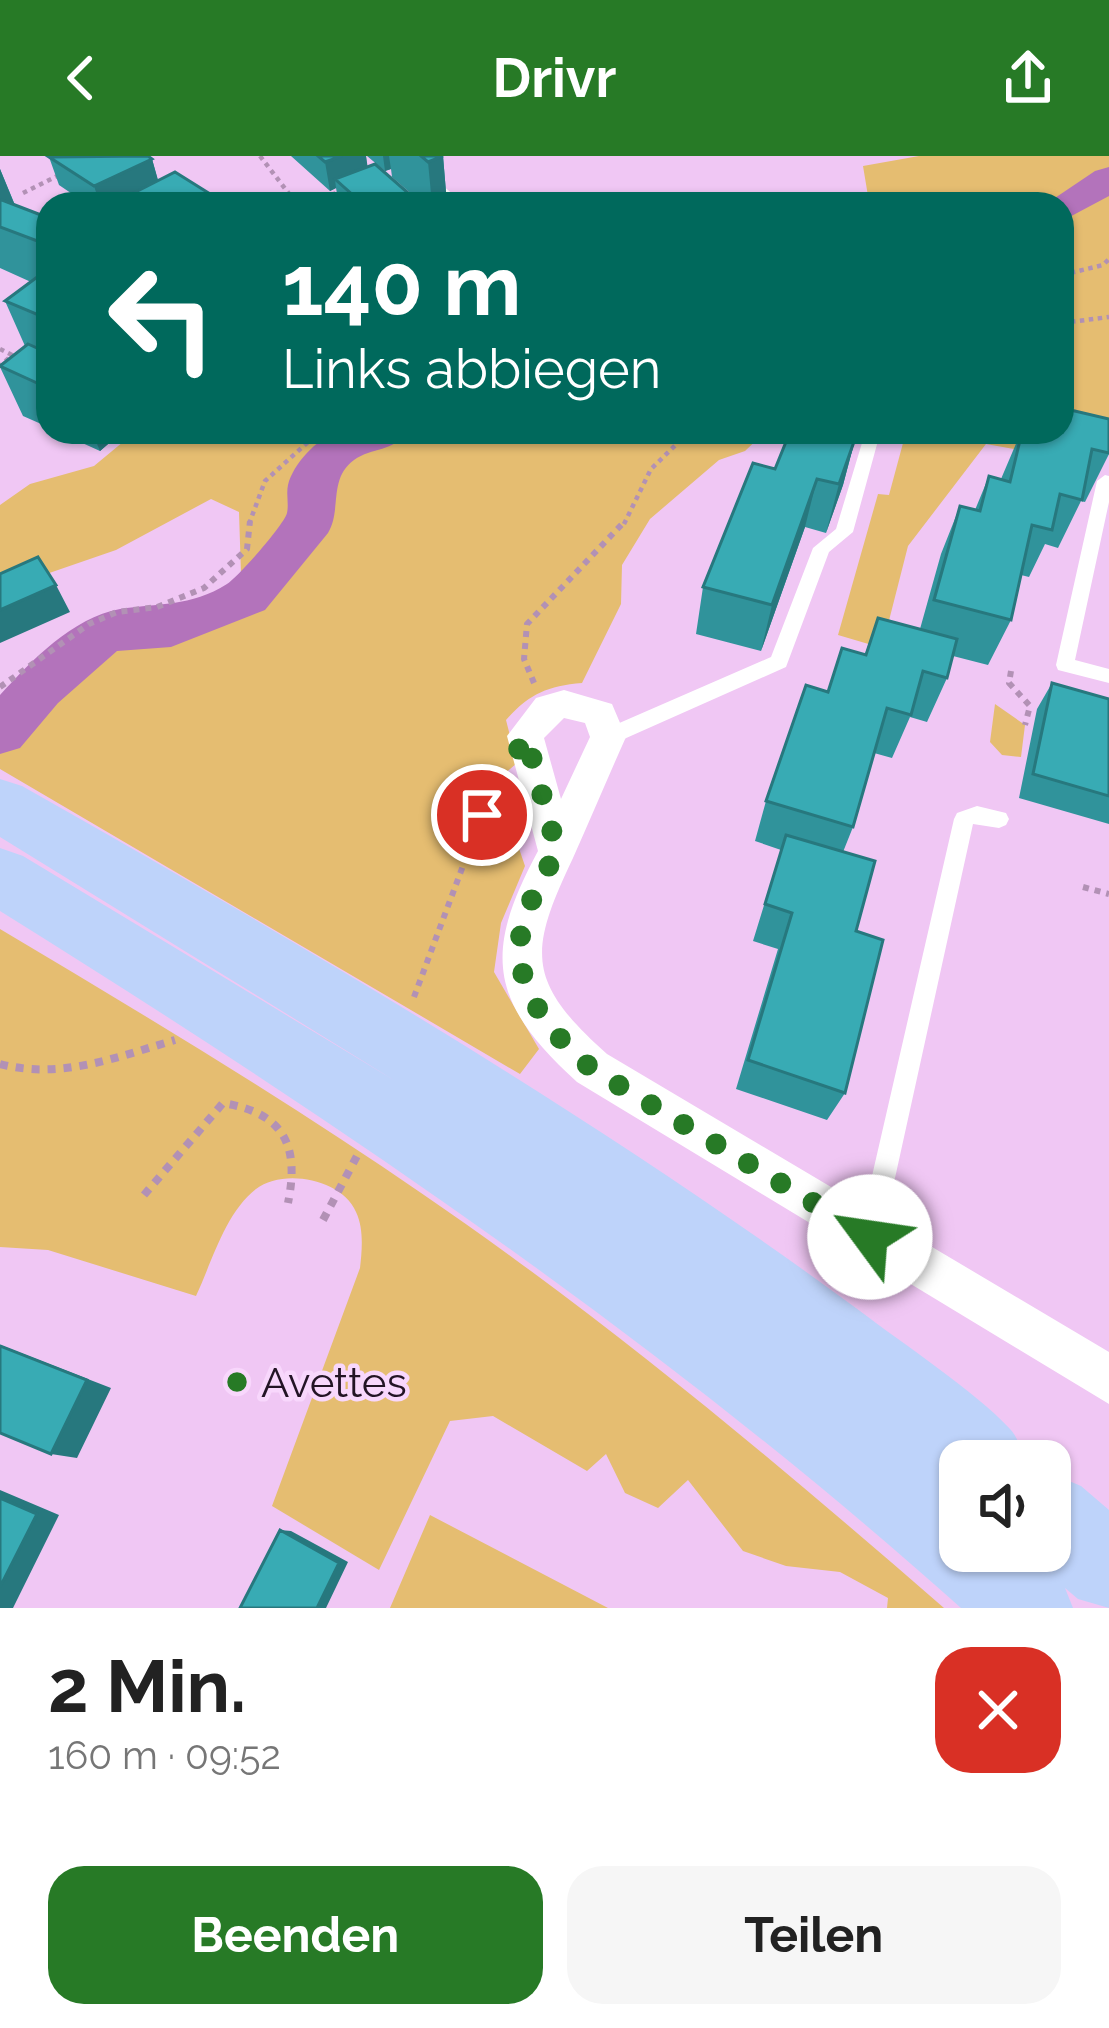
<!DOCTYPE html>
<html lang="de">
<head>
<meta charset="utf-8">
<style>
  :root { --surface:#fff; --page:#f6f6f6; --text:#222; --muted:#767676; --accent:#277a26 }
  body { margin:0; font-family:Raleway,sans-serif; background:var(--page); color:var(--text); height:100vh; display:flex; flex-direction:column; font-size:45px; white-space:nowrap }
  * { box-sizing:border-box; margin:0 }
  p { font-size:39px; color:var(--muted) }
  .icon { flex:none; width:66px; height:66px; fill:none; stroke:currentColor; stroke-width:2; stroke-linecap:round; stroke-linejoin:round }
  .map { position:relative; height:1452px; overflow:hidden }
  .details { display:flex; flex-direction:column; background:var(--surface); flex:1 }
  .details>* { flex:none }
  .banner { position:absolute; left:36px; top:36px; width:1038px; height:252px; border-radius:36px; box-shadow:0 3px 9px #0004; background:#00695c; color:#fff; overflow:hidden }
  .controls { position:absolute; left:939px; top:1284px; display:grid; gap:24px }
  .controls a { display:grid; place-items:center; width:132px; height:132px; border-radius:24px; background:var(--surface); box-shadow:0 3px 9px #0004; font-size:60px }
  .pin { position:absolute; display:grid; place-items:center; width:102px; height:102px; color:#fff; margin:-51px; border:6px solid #fff; border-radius:50%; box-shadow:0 3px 12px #0007 }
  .me { position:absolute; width:132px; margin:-66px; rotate:301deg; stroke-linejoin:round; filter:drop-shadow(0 0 9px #0008) }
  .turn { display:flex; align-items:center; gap:42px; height:252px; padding:0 48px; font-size:54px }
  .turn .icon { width:156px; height:156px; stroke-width:2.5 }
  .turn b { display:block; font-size:84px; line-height:102px }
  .round { display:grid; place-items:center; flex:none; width:126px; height:126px; border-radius:36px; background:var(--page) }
  .head { display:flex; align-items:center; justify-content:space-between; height:204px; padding:0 48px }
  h1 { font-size:72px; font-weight:700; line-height:90px }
  .button { display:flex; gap:24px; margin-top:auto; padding:24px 48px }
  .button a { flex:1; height:138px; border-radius:36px; background:var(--accent); color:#fff; font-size:48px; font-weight:700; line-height:138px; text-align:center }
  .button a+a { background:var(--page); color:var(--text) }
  header { display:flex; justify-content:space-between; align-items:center; height:156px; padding:0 48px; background:var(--accent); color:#fff; font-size:54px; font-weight:700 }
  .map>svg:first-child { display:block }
  .green { fill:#e5bd71 }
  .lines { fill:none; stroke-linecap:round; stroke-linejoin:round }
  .river { fill:#b373bb; fill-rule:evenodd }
  .path-far2 { stroke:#b291b5; stroke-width:4.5; stroke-dasharray:4.5 4.5; stroke-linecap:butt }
  .path-far1 { stroke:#b291b5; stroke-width:6; stroke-dasharray:6 6; stroke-linecap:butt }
  .path { stroke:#b291b5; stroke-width:8; stroke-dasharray:8 8; stroke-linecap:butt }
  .lane { fill:#fff; fill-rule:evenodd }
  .street { fill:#fff; fill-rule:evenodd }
  .highway { fill:#bed3fa; fill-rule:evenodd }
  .wall { fill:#30939b }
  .shaded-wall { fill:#27787e }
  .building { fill:#38abb4; stroke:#27787e; stroke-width:3 }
  .route { stroke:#277a26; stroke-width:21; stroke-dasharray:0 37.8 }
  .poi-dot { fill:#277a26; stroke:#f8d7fc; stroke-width:4.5 }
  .labels { text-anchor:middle; stroke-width:9; stroke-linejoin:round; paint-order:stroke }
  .near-poi-label { font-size:42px; fill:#231425; stroke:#f8d7fc; text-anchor:start }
</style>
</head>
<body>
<header><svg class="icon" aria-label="back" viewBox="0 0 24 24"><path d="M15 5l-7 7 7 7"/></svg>Drivr<svg class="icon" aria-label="share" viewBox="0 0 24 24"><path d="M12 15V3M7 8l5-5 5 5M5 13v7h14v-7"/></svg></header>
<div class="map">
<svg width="1109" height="1452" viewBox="0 0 1109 1452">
  <rect width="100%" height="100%" fill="#f0c7f4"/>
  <path class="green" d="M 919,0 L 1109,0 L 1109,288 L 1080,305 L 986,288 L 908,390 L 882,492 L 838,479 L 878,338 L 889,339 L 906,276 L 1062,276 L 1062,48 L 904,48 L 868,40 L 863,10 Z
    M 135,276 L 765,276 L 745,295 L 719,304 L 650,363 L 622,409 L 621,448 L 582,527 C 547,530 529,538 506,564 L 517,607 L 496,625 L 525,710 L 501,767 L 494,816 L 539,893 L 520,918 L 0,613 L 0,555 L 45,513 L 209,455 L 241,418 L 239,356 L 211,343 L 116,394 L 0,434 L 0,349 L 30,328 L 94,310 Z
    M 995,548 L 1025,569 L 1021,601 L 1002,599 L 990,586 Z
    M 0,773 C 143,858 286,944 424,1039 C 607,1164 776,1306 944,1452 L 887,1452 L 888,1442 L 840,1416 L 786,1410 L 743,1395 L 688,1324 L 658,1352 L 625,1337 L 606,1298 L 587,1315 L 493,1260 L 450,1265 L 379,1414 L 272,1350 L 360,1112 C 362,1094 364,1073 356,1056 C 342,1023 283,1012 256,1033 C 225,1057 212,1106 196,1140 L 48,1094 L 0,1091 Z
    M 430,1359 L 608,1452 L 390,1452 Z"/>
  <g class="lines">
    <path class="river" d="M 1109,11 L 1109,40 L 1062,65 L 1062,48 L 1046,48 L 1095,15 Z
      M 336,276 L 406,276 C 394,296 372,291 354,304 C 328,323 342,354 328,377 L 265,454 L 171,491 L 117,495 L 58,547 L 20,592 L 0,598 L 0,539 C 32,504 72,462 120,453 C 157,447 191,451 227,428 C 238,421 284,369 287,357 C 289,348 286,338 288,329 C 293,308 317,283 336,276 Z"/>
    <path class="path-far2" d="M 260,0 L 290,39 L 306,48
      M 23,37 L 63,17
      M 306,48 L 342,35
      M 1062,119 L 1103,109 L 1109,103
      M 1062,167 L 1109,161
      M 0,193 L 12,199 L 0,210
      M 249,368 L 265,325 L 319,276
      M 624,368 L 651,313 L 689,276"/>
    <path class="path-far1" d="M 1011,515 L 1009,527 L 1030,550 L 1025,569
      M 534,527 L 524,503 L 527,468 L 625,365
      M 0,531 L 89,468 L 117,456 L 157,451 L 204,432 L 247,393 L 250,365
      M 1083,731 L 1109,738
      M 414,841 L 482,659 L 503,620"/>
    <path class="path" d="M 0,908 C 61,924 117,901 175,884
      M 144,1039 L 223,947 C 283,957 300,988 288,1047
      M 323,1064 L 357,1000"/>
    <path class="lane" d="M 394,0 L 409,0 L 464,48 L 449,48 Z
      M 865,277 L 877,277 L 879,281 L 853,376 L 829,396 L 786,511 L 615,587 L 601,587 L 598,581 L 601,575 L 771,501 L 813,392 L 836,373 Z
      M 1105,319 L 1109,320 L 1109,346 L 1075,504 L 1109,513 L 1109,527 L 1058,514 L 1056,509 L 1097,325 Z
      M 977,650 L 1006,657 L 1009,663 L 1006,669 L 999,672 L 973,668 L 882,1081 L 879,1090 L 870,1093 L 861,1090 L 858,1081 L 954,663 L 957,657 Z"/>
    <path class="street" d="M 564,534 L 612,548 L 626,581 C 608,621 591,662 573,702 C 529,795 525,825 607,898 L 1109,1196 L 1109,1248 L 577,926 C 489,846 483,797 538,695 L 507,580 L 536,542 ZM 564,562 L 585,567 L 590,581 L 561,643 L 544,582 Z"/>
    <path class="highway" d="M 0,623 L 22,630 C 310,793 594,959 860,1155 C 903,1188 975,1235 1010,1273 C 1018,1281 1021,1295 1026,1305 L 960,1305 L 960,1395 L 1050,1395 L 1050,1317 L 1081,1330 L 1109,1354 L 1109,1452 L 1078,1443 L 1065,1432 L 1073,1452 L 961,1452 C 665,1187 337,965 0,755 L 0,692 L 23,700 L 397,926 L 0,681 Z"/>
  </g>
  <path class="wall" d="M 291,0 L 366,0 L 367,11 L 416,48 L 344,48 L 338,43 L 336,32 L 330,35 Z
    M 367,0 L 443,0 L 447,48 L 423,48 L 392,21 L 391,13 L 385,15 Z
    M 49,1 L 152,3 L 158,25 L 223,48 L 87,48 L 59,29 Z
    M 0,13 L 15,49 L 41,59 L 48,55 L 48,271 L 23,260 L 0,211 L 25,190 L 5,145 L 31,126 L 0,112 Z
    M 1109,263 L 1109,298 L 1085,346 L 1081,345 L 1058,392 L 1045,388 L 1029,421 L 1021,419 L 1011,464 L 988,509 L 953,500 L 947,522 L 927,566 L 910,561 L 892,602 L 874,597 L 853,671 L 843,696 L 856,775 L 845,937 L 827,964 L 736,933 L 778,793 L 753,785 L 781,694 L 755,685 L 766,645 L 828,536 L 865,498 L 878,462 L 920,473 L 941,398 L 960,350 L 975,354 L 989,320 L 1001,323 L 1021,276 L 1033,278 L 1034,276 L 1062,276 Z
    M 58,276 L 122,276 L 100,295 Z
    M 856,280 L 843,329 L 826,377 L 805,371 L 761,495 L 696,478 L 703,431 L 775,313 Z
    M 1052,527 L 1109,543 L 1109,668 L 1019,642 L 1037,553 Z"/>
  <path class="shaded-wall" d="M 342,0 L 366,0 L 369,20 L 335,23 L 336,32 L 330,35 L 325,6 Z
    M 383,0 L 389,0 L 391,13 L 385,15 Z
    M 443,0 L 447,48 L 432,48 L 428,6 Z
    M 152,3 L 160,31 L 127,48 L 100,48 L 94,30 Z
    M 0,13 L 18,57 L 0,66 Z
    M 92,276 L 122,276 L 100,295 Z
    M 856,280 L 843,329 L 826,377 L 839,328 Z
    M 817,323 L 805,371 L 761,495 L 772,449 Z
    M 56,429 L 70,456 L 0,487 L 0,454 Z
    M 0,1189 L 111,1232 L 77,1302 L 51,1298 Z
    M 0,1334 L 59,1359 L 13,1452 L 0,1452 Z
    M 280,1374 L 291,1375 L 348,1406 L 326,1452 L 317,1452 Z"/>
  <path class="building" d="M 148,0 L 152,3 L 94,30 L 49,1 Z
    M 318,0 L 342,0 L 325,6 Z
    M 421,0 L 443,0 L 428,6 Z
    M 375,8 L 415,43 L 402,48 L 363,48 L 335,23 Z
    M 175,16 L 223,46 L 220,48 L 112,48 Z
    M 2,44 L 41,59 L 48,55 L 48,89 L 0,71 L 0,45 Z
    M 48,113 L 48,163 L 5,145 Z
    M 28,188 L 48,197 L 48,232 L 0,210 Z
    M 1062,252 L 1109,263 L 1109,297 L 1092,293 L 1082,344 L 1060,338 L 1052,374 L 1032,369 L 1011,464 L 934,444 L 960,350 L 980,355 L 989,320 L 1010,326 L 1022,276 L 1038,280 L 1039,276 L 1062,276 Z
    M 790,276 L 841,276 L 856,280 L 839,328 L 817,323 L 772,449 L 703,431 L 753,307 L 775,313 Z
    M 38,401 L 56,429 L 0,454 L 0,418 Z
    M 878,462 L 957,483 L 947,522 L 923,515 L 911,559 L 887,552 L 853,671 L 766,645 L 806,529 L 828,536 L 842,492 L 866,499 Z
    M 1052,527 L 1109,543 L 1109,640 L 1033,618 Z
    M 786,679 L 875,705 L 856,775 L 883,784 L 845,937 L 748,904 L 792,757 L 765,748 Z
    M 0,1190 L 87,1224 L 51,1298 L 0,1277 Z
    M 0,1342 L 37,1358 L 0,1431 Z
    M 280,1374 L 339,1407 L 317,1452 L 240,1452 Z"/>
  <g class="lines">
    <path class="route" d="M 482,659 L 526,580 L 557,694 C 546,717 531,741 524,764 C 506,826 549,876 592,913 L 870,1081"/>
  </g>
  <circle class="poi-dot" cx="237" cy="1226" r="12"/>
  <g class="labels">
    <g class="near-poi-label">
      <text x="261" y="1241">Avettes</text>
    </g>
  </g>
</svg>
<div class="controls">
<a><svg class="icon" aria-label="sound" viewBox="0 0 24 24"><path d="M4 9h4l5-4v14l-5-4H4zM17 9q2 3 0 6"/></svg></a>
</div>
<div class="pin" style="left:482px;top:659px;background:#d93025"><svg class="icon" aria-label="arrive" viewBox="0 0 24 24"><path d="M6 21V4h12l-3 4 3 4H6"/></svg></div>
<svg class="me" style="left:870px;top:1081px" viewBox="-20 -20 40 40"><circle r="19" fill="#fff"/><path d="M0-13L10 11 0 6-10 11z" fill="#277a26"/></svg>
<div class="banner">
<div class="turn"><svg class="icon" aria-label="left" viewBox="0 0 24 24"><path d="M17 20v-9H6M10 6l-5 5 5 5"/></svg><div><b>140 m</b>Links abbiegen</div></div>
</div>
</div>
<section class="details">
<div class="head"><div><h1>2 Min.</h1><p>160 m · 09:52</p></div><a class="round" style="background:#d93025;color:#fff"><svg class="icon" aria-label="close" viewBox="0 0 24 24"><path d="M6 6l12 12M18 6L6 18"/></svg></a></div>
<div class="button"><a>Beenden</a><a>Teilen</a></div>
</section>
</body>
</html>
